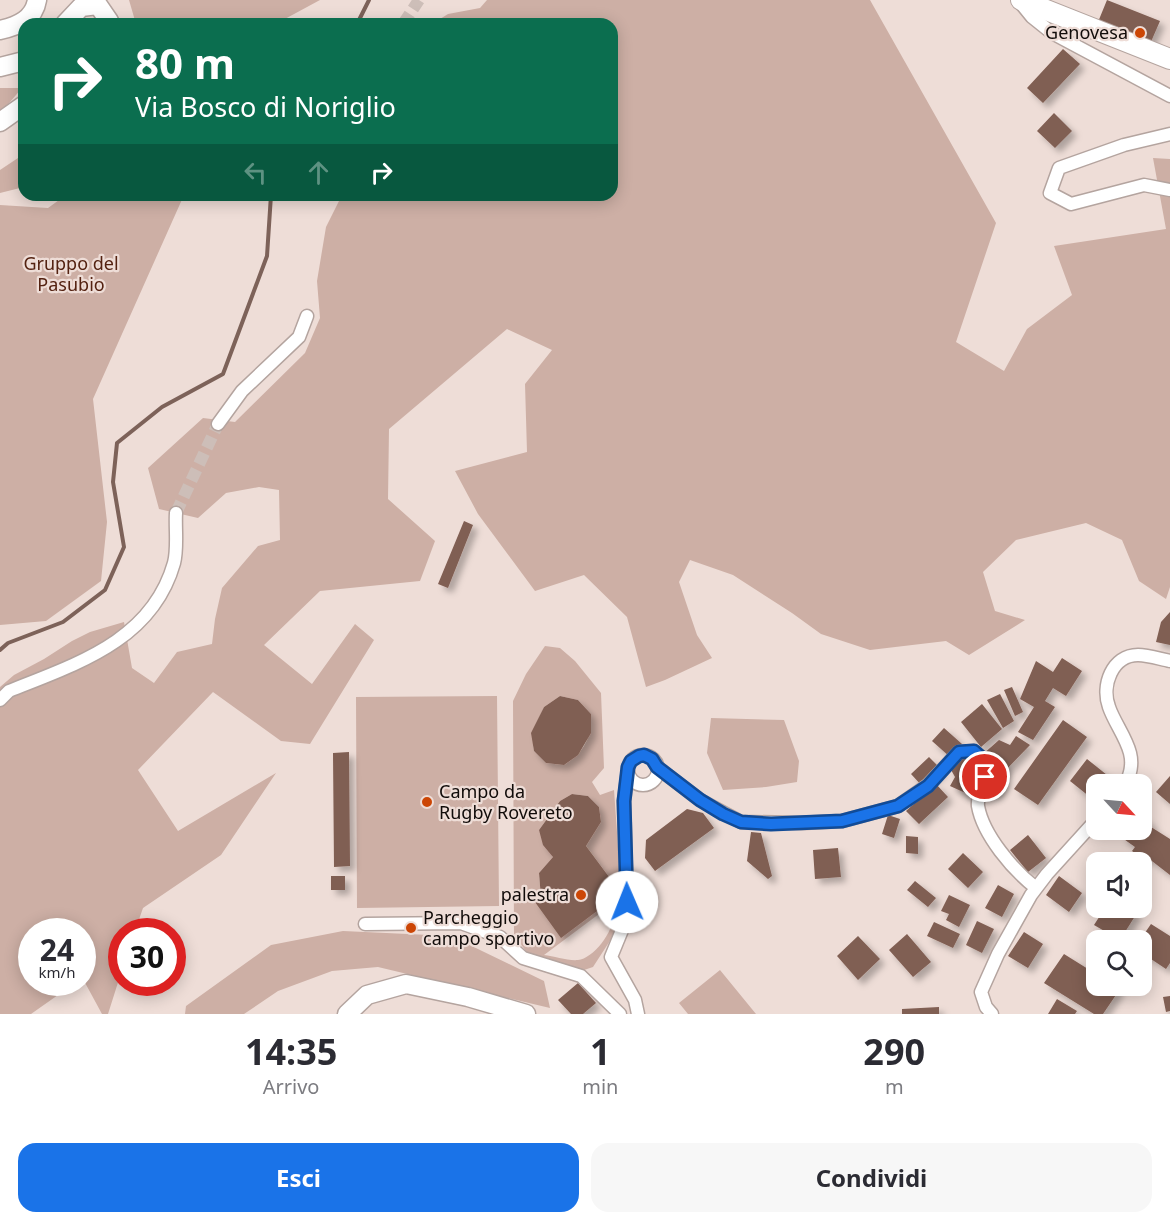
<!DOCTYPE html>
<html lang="it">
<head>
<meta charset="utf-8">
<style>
  :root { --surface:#fff; --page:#f7f7f7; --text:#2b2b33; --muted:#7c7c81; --accent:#1a73e8 }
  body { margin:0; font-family:"Noto Sans",sans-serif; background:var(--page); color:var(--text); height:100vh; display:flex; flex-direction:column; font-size:22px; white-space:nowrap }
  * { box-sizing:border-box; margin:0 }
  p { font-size:20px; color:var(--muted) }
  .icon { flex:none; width:33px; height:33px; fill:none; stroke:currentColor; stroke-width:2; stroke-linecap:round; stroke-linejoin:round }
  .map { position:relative; height:1014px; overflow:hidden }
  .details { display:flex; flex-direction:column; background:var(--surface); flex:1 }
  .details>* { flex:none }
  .banner { position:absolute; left:18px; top:18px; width:600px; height:183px; border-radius:18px; box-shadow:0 3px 15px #0003; background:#0b6e4f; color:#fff; overflow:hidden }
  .needle { width:39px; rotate:116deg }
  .buttons { position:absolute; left:1086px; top:774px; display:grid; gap:12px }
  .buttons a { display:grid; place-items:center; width:66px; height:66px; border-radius:12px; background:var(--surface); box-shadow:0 3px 15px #0003; font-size:30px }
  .speed { position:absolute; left:18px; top:918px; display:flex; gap:12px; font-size:30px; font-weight:700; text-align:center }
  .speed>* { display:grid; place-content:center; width:78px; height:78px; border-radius:50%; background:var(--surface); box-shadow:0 3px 15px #0003; line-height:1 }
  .speed small { font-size:15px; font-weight:400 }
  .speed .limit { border:9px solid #d22; background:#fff; color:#111 }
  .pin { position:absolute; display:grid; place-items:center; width:51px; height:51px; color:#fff; margin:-26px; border:3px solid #fff; border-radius:50%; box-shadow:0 2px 6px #0007 }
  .me { position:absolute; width:66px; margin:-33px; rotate:359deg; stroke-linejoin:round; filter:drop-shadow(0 0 4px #0008) }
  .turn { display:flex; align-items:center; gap:21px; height:126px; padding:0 18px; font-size:27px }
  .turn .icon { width:78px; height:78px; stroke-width:2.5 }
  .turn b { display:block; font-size:42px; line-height:51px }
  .lanes { display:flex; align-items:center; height:57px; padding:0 18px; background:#0003; justify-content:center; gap:30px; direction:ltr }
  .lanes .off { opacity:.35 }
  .eta { display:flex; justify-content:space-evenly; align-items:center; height:102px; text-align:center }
  .eta b { font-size:36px; font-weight:700; line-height:42px }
  .cta { display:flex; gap:12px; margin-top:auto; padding:12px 18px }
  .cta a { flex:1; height:69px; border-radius:18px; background:var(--accent); color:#fff; font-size:24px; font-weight:700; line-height:69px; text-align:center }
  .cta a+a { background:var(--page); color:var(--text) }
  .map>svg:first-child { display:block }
  .green { fill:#cdafa5; fill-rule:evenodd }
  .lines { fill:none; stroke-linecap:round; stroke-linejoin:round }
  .stream { stroke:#7d6259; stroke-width:4 }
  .building { fill:#805e52; filter:url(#shadow) }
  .street-tunnel { stroke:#cdbeb8; stroke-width:12; stroke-dasharray:12 6; stroke-linecap:butt }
  .street-casing { stroke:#b4a49f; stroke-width:15 }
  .secondary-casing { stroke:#b4a49f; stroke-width:21 }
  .primary-casing { stroke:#b4a49f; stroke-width:22 }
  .street { stroke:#fff; stroke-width:12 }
  .secondary { stroke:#fff; stroke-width:18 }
  .primary { stroke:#fff; stroke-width:20 }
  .route-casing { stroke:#114b97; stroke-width:15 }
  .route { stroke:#1a73e8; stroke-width:10 }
  .poi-dot { fill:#cc4605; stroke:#eeddd7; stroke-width:2 }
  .labels { text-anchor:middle; stroke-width:4.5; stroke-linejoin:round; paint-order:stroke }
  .poi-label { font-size:18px; fill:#100b09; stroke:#eeddd7; text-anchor:end }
  .park-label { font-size:18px; fill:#542211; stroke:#eeddd7 }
</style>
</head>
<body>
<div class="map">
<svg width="1170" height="1014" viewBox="0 0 1170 1014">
  <defs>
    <filter id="shadow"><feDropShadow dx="5" dy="5" stdDeviation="3" flood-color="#0004"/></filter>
  </defs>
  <rect width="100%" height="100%" fill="#eeddd7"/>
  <path class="green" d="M 129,0 L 320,0 L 283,20 L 280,24 L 136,24 Z
    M 487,0 L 870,0 L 996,223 L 956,342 L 1004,371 L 1027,329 L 1072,295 L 1054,246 L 1166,229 L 1153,158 L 1170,159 L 1170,587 L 1166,599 L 1139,581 L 1122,540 L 1086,523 L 1016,540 L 983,572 L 995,611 L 1025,620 L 969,655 L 946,641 L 870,650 L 821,634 L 792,613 L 733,575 L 690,560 L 679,582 L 697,635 L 712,658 L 665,680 L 646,687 L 627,617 L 584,575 L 535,591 L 478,514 L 455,471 L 527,452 L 525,384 L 552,350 L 507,329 L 389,429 L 388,499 L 435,541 L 420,581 L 320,591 L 264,645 L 312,684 L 355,624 L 374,640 L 310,744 L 281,741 L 213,692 L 138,770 L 178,831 L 276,773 L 221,855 L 143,908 L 135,931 L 122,932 L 121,973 L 108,1014 L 102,1014 L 83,979 L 82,932 L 32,932 L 32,982 L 75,983 L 31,1014 L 0,1014 L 0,687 L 14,675 L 44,659 L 72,641 L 90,632 L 124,622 L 132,668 L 154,683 L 177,652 L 212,644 L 215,619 L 222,588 L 258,546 L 280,540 L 279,490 L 259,487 L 226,493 L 198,518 L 159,509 L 148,468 L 203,418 L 235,422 L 305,353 L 320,318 L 317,281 L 326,227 L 342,195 L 612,195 L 612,24 L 432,24 L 448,14 L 480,8 Z
    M 0,88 L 22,88 L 4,109 L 0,111 Z
    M 24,154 L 24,187 L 0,193 L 0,170 Z
    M 66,195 L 184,195 L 93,399 L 107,522 L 101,581 L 46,621 L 0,625 L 0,205 L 48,208 Z
    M 545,646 L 560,648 L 575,661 L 601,693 L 604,768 L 592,782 L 600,795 L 614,790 L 623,916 L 617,930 L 593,967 L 584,970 L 528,954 L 514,935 L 513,701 L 526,674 ZM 560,696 L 578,700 L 591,714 C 591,739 585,751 564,765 L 546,763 L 534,751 L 532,733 L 544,707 ZM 572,794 L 588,796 L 599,807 L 601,822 L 586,846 L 621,893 L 535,902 L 541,898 L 539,873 L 553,857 L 539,830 L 560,801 ZM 611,905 C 622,921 596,958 578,960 C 568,961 554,956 544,955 Z
    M 497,696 L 499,906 L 357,908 L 356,697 Z
    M 711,718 L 784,720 L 799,761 L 797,782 L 766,787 L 723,790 L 707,753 Z
    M 343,931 L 451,936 L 544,981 L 550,1008 L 378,967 L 332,971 L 278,991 L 244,1014 L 185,1014 L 186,1006 L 271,945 Z
    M 720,970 L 756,1014 L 688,1014 L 679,1003 Z"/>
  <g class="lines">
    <path class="stream" d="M 357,24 L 369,0
      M 0,650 L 8,643 L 63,622 L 105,590 L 124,547 L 113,482 L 117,443 L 162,407 L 223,374 L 267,256 L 271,195"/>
  </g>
  <path class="building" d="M 1107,0 L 1160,21 L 1150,44 L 1098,22 Z
    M 1063,49 L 1080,64 L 1043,103 L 1027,88 Z
    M 1054,113 L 1072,131 L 1055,148 L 1037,131 Z
    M 464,521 L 473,525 L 448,588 L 438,584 Z
    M 1170,612 L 1170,645 L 1156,642 L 1161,622 Z
    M 1062,658 L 1082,671 L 1066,696 L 1053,688 L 1045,701 L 1055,707 L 1033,740 L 1018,732 L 1034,707 L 1020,699 L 1036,661 L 1053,672 Z
    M 1012,687 L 1023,712 L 1015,716 L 1004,690 Z
    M 1000,694 L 1014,721 L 1003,728 L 987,700 Z
    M 560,696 L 578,700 L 591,714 L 591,733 L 578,755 L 564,765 L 546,763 L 534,751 L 531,733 L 544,707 Z
    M 982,704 L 1002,729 L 981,747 L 961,722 Z
    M 1063,720 L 1087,737 L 1038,805 L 1014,789 Z
    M 944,728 L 962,744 L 950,757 L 932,741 Z
    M 1016,736 L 1030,745 L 1001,775 L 982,755 L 999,740 L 1010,745 Z
    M 349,752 L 350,866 L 334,867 L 333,753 Z
    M 960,755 L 979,763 L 980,772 L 972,796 L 950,786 L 955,777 L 950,768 Z
    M 929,757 L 942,770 L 923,787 L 911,774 Z
    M 1087,759 L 1112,779 L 1108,784 L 1096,784 L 1095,801 L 1070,781 Z
    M 993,773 L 1004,780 L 996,795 L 984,788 Z
    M 1170,776 L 1170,804 L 1156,792 Z
    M 936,784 L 948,797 L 919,824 L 906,811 Z
    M 572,794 L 588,796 L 599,807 L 601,822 L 586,846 L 621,893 L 561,938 L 535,902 L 541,898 L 539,873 L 553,857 L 543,845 L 539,830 L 560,801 Z
    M 687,809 L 703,813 L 714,828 L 655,871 L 645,858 L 646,840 Z
    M 888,815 L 900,819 L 894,838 L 882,834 Z
    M 1142,816 L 1152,824 L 1151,827 L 1170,839 L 1170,875 L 1148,858 L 1146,861 L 1132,851 L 1135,847 L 1121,837 L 1126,830 L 1142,830 Z
    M 751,832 L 761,833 L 772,876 L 768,879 L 747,861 Z
    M 1028,835 L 1046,858 L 1028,872 L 1010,850 Z
    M 906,836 L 918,837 L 918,854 L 906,853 Z
    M 838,848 L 841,877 L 815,879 L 813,850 Z
    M 963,853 L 983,872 L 968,888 L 948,869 Z
    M 331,876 L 345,876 L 345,890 L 331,890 Z
    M 1059,876 L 1082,893 L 1069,912 L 1046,895 Z
    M 915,881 L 936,898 L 928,907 L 907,890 Z
    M 998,885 L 1014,894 L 1002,917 L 985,908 Z
    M 949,895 L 970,905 L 959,927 L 946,920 L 949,914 L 941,911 Z
    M 1105,908 L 1128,908 L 1137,913 L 1120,940 L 1094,925 Z
    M 977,921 L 994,929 L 982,953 L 966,945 Z
    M 934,922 L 960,934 L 953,948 L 927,936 Z
    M 1151,924 L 1170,936 L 1170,963 L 1166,969 L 1142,953 L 1140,940 Z
    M 1024,932 L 1043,944 L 1028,968 L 1008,956 Z
    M 907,934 L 931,962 L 913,977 L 889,950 Z
    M 858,936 L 880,959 L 858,980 L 837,956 Z
    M 1064,954 L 1096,974 L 1096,986 L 1115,986 L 1120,989 L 1103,1014 L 1094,1014 L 1044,983 Z
    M 578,983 L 596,1003 L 583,1014 L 571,1014 L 558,1000 Z
    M 1170,996 L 1170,1011 L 1166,1012 L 1163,997 Z
    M 1057,999 L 1077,1011 L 1075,1014 L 1048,1014 Z
    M 939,1007 L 939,1014 L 902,1014 L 902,1009 Z"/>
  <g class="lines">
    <path class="street-tunnel" d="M 403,24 L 419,0
      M 176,513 L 218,424"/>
    <defs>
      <path id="street" d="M 1019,1 L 1032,17 L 1052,33 L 1170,96
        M 1170,134 L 1124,145 L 1059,168 L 1050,193 L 1071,204 L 1144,185 L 1170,190
        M 218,424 L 242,391 L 299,337 L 307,316
        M 0,700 L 9,691 C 76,664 152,641 174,563 C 178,548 175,528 176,513
        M628 770a15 15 0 1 1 30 0a15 15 0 1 1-30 0Z
        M 657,767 L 700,800 L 741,822 L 801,823 L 842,821 L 898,806 L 928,785 L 959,752 L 974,751 L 984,760 C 985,766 986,773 984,779 C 982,788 977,796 978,806 C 983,835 1013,870 1036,888
        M 628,771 L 624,801 L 627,918 L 611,957 L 635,1000 L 638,1014
        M 1126,784 C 1130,774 1133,765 1130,753 C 1126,737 1114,722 1109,707 C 1101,686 1112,655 1138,655 C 1148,655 1160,659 1170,661
        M 365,924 L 461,923 L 500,937 L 523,958 L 581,976 L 620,1014
        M 992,1014 L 986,1007 L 981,992 L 998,954 L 1031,895 L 1047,874 L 1096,820"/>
      <path id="secondary" d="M 65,24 L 81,7 L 98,5 L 109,21 L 108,24
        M 0,30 C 18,26 34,19 37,0
        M 0,67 L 24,61
        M 0,122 L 24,105
        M 347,1014 L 367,995 L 406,984 L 468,997 L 526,1014"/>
      <path id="primary" d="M 1021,0 L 1170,59"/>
    </defs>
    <use href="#street" class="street-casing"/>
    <use href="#secondary" class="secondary-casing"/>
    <use href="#primary" class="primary-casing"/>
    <use href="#street" class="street"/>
    <use href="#secondary" class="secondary"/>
    <use href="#primary" class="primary"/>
  </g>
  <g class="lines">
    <defs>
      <path id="route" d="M 627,902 L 624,801 L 628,767 L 631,761 L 639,756 L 644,755 L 652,759 L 657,767 L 700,800 L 723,814 L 741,822 L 771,824 L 842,821 L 898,806 L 928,786 L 959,752 L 974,751 L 984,760 L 985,777"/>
    </defs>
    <use href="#route" class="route-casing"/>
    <use href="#route" class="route"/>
  </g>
  <g class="poi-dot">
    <circle cx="1140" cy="33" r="6"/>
    <circle cx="427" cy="802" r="6"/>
    <circle cx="581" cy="895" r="6"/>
    <circle cx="411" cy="928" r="6"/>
  </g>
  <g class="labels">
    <g class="poi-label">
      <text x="1128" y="39">Genovesa</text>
      <text x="439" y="798" text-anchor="start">Campo da<tspan x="439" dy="21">Rugby Rovereto</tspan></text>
      <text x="569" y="901">palestra</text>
      <text x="423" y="924" text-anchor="start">Parcheggio<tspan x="423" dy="21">campo sportivo</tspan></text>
    </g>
    <g class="park-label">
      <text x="71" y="270">Gruppo del<tspan x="71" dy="21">Pasubio</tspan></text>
    </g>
  </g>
</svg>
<div class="buttons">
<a><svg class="needle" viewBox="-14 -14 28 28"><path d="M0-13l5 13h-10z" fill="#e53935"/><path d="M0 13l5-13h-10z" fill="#7c7c81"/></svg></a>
<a><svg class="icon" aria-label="sound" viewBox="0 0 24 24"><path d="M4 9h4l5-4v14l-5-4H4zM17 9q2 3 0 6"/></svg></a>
<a><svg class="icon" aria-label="search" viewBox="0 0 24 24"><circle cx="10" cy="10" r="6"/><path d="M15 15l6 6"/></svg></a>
</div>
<div class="speed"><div>24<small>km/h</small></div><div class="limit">30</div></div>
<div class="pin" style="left:985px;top:777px;background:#d93025"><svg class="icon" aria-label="arrive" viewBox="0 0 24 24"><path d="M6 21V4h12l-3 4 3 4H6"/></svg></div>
<svg class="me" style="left:627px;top:902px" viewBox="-20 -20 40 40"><circle r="19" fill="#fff"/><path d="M0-13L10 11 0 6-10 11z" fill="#1a73e8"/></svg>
<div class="banner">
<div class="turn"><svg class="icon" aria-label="right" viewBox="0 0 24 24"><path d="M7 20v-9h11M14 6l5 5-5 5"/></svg><div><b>80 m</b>Via Bosco di Noriglio</div></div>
<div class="lanes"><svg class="icon off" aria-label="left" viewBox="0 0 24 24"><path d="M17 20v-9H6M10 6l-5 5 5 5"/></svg><svg class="icon off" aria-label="ahead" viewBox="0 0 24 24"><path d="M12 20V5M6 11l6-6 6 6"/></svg><svg class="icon" aria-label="right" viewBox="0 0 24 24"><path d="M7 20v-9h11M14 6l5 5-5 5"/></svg></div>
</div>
</div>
<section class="details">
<div class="eta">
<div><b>14:35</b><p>Arrivo</p></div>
<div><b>1</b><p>min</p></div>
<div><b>290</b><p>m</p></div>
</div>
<div class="cta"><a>Esci</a><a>Condividi</a></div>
</section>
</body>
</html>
